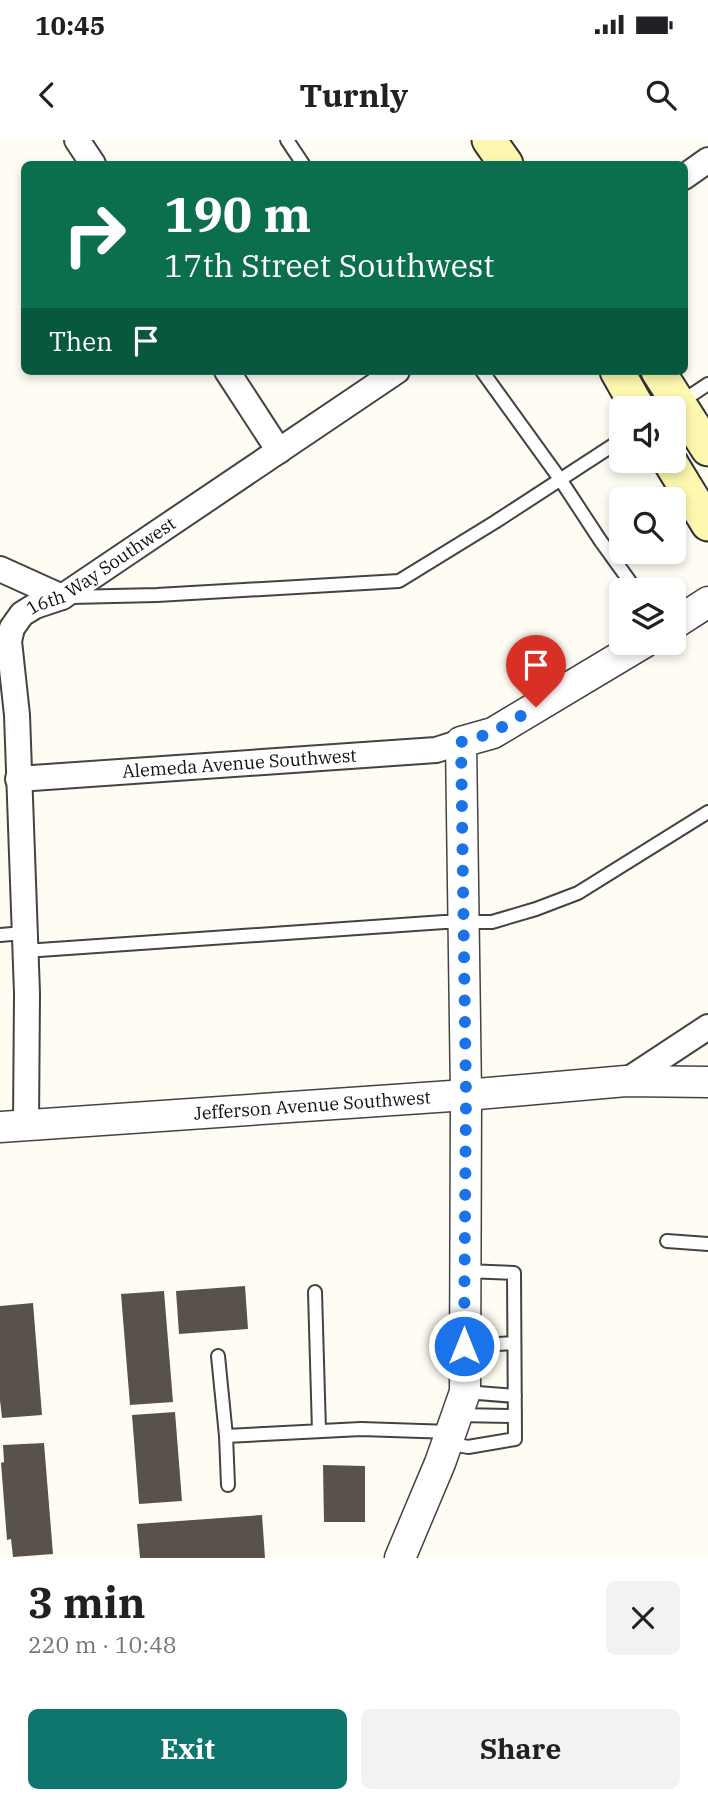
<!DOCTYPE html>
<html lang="en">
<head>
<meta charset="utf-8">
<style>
  :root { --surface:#fff; --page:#f2f2f2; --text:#202124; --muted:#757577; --accent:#0f766e }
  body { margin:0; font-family:"IBM Plex Serif",serif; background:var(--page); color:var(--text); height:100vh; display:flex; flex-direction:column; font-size:26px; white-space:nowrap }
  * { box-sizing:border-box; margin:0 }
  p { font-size:23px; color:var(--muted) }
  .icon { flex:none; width:38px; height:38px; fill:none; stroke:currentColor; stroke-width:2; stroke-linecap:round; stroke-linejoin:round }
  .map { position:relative; height:1418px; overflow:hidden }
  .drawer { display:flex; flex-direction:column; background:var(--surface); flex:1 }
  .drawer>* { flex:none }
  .banner { position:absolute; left:21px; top:21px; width:667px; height:214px; border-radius:10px; box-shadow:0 4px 10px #0003; background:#0b6e4f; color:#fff; overflow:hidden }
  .controls { position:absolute; left:609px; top:256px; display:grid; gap:14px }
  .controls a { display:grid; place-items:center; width:77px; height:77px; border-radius:10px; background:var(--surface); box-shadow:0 4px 10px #0003; font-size:35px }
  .pin { position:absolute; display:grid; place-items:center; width:60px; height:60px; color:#fff; margin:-72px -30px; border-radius:50% 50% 50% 0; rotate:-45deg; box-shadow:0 0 7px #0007 }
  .pin .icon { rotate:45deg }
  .me { position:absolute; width:77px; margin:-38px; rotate:0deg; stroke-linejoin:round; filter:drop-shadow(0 0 5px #0008) }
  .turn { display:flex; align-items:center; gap:24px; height:147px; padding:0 28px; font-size:32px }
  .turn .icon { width:91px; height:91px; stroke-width:2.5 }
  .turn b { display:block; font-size:49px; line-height:60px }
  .then { display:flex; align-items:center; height:66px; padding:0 28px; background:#0003; gap:14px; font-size:26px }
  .round { display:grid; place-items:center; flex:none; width:74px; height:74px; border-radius:10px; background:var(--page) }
  .overview { display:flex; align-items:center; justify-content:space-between; height:119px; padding:0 28px }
  h1 { font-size:42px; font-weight:700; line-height:52px }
  .button { display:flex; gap:14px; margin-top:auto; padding:14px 28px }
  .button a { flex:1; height:80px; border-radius:10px; background:var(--accent); color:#fff; font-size:28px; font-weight:700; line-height:80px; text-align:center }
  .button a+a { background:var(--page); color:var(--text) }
  .status { display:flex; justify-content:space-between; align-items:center; height:49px; padding:0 35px; background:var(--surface); direction:ltr }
  .status svg { height:19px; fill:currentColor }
  header { display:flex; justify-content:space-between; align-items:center; height:91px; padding:0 28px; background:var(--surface); font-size:32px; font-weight:700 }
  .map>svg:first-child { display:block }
  .building { fill:#58514c }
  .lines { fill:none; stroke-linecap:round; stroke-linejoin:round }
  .service-casing { stroke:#434343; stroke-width:16 }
  .minor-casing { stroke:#434343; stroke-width:28 }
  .tertiary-casing { stroke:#434343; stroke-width:33 }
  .secondary-casing { stroke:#323232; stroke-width:37 }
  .service { stroke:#fff; stroke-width:12 }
  .minor { stroke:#fff; stroke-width:24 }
  .tertiary { stroke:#fff; stroke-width:30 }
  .secondary { stroke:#fdf7af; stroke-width:33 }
  .route { stroke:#1a73e8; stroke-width:12; stroke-dasharray:0 21.6 }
  .labels { text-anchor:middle; stroke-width:7; stroke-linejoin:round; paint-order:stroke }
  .street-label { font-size:18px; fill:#101010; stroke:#fff }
</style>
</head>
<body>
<div class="status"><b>10:45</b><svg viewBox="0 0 49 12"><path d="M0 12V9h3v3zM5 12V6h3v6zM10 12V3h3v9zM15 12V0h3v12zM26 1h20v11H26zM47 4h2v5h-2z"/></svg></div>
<header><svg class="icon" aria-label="back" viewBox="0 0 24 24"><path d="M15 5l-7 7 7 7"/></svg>Turnly<svg class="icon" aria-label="search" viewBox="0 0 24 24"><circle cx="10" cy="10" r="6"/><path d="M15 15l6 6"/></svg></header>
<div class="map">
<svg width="708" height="1418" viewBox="0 0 708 1418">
  <rect width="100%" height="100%" fill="#fffdf3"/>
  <path class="building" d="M 245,1146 L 248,1189 L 179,1194 L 176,1151 Z
    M 164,1151 L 173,1262 L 130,1265 L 121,1154 Z
    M 33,1163 L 42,1275 L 2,1278 L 0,1260 L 0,1166 Z
    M 175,1272 L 182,1361 L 139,1364 L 132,1275 Z
    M 44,1303 L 53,1414 L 13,1417 L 11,1399 L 7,1400 L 1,1323 L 4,1322 L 3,1305 Z
    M 323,1325 L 365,1326 L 365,1382 L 324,1382 Z
    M 262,1375 L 265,1418 L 140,1418 L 137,1384 Z"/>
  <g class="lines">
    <defs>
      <path id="service" d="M 287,0 L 303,24
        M 482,231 L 560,339 L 600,400 L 636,450
        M 681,262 L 708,244
        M 70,457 L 157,455 L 399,441 L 495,382 L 621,300
        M 0,795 L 24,793
        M 25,811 L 444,782 L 492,782 L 536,769 L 578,753 L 708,672
        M 667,1101 L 708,1104
        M 315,1152 L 319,1291
        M 465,1206 L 514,1203
        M 218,1216 L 226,1296 L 228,1345
        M 465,1252 L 515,1256
        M 457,1275 L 515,1276
        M 226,1296 L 361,1289 L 451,1292
        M 447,1303 L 468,1307 L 515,1299 L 514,1133 L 465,1131"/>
      <g id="minor">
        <path d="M 77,0 L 93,24"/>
        <path d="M 684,37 L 708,20"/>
        <path d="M 227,231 L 279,311"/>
        <path d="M 0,429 L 62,457"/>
        <path id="s1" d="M 18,639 L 436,610 L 461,602"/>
        <path d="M 626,941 L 708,887"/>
        <path id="s2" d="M 26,984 L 27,853 L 17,575 L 9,501 L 12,488 L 22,474 L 35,466 L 62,457 L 397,231"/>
      </g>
      <g id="tertiary">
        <path d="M 674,484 L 708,462"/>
        <path id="s3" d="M 0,987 L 466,955 L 626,941 L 708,942"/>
        <path d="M 400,1418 L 440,1323 L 465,1252 L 466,955 L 461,602 L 493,593 L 645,502"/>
      </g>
      <path id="secondary" d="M 489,0 L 506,24
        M 617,231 L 638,268
        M 658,231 L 708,309
        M 669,320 L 708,384"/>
    </defs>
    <use href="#service" class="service-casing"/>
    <use href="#minor" class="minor-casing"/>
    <use href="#tertiary" class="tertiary-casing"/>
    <use href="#secondary" class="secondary-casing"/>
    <use href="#service" class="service"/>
    <use href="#minor" class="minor"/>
    <use href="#tertiary" class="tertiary"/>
    <use href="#secondary" class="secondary"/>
  </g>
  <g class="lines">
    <path class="route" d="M 464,1206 L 466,955 L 461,602 L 492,593 L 536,567"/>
  </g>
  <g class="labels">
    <g class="street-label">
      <text dy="6" stroke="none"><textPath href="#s2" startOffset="607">16th Way Southwest</textPath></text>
      <text dy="6" stroke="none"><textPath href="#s1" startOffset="222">Alemeda Avenue Southwest</textPath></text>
      <text dy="6" stroke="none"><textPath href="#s3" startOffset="313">Jefferson Avenue Southwest</textPath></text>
    </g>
  </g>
</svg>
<div class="controls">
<a><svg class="icon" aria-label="sound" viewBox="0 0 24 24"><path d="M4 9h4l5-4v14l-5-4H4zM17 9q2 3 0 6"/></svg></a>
<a><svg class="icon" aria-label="search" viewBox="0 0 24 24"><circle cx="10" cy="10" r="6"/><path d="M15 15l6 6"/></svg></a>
<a><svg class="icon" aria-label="layers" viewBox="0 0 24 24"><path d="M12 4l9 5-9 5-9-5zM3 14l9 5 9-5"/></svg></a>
</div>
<div class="pin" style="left:536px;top:567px;background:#d93025"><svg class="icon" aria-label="arrive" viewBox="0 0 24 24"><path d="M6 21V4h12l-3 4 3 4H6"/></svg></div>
<svg class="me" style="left:464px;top:1206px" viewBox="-20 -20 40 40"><circle r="17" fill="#1a73e8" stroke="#fff" stroke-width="3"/><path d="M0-11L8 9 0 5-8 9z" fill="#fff"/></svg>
<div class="banner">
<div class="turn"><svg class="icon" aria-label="right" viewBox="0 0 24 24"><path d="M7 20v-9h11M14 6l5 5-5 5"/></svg><div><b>190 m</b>17th Street Southwest</div></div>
<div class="then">Then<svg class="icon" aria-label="arrive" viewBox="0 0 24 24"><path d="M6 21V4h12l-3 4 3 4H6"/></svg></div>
</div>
</div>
<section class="drawer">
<div class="overview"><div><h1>3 min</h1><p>220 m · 10:48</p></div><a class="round"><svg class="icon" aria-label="close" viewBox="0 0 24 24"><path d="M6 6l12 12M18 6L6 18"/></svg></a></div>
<div class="button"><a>Exit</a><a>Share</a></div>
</section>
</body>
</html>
